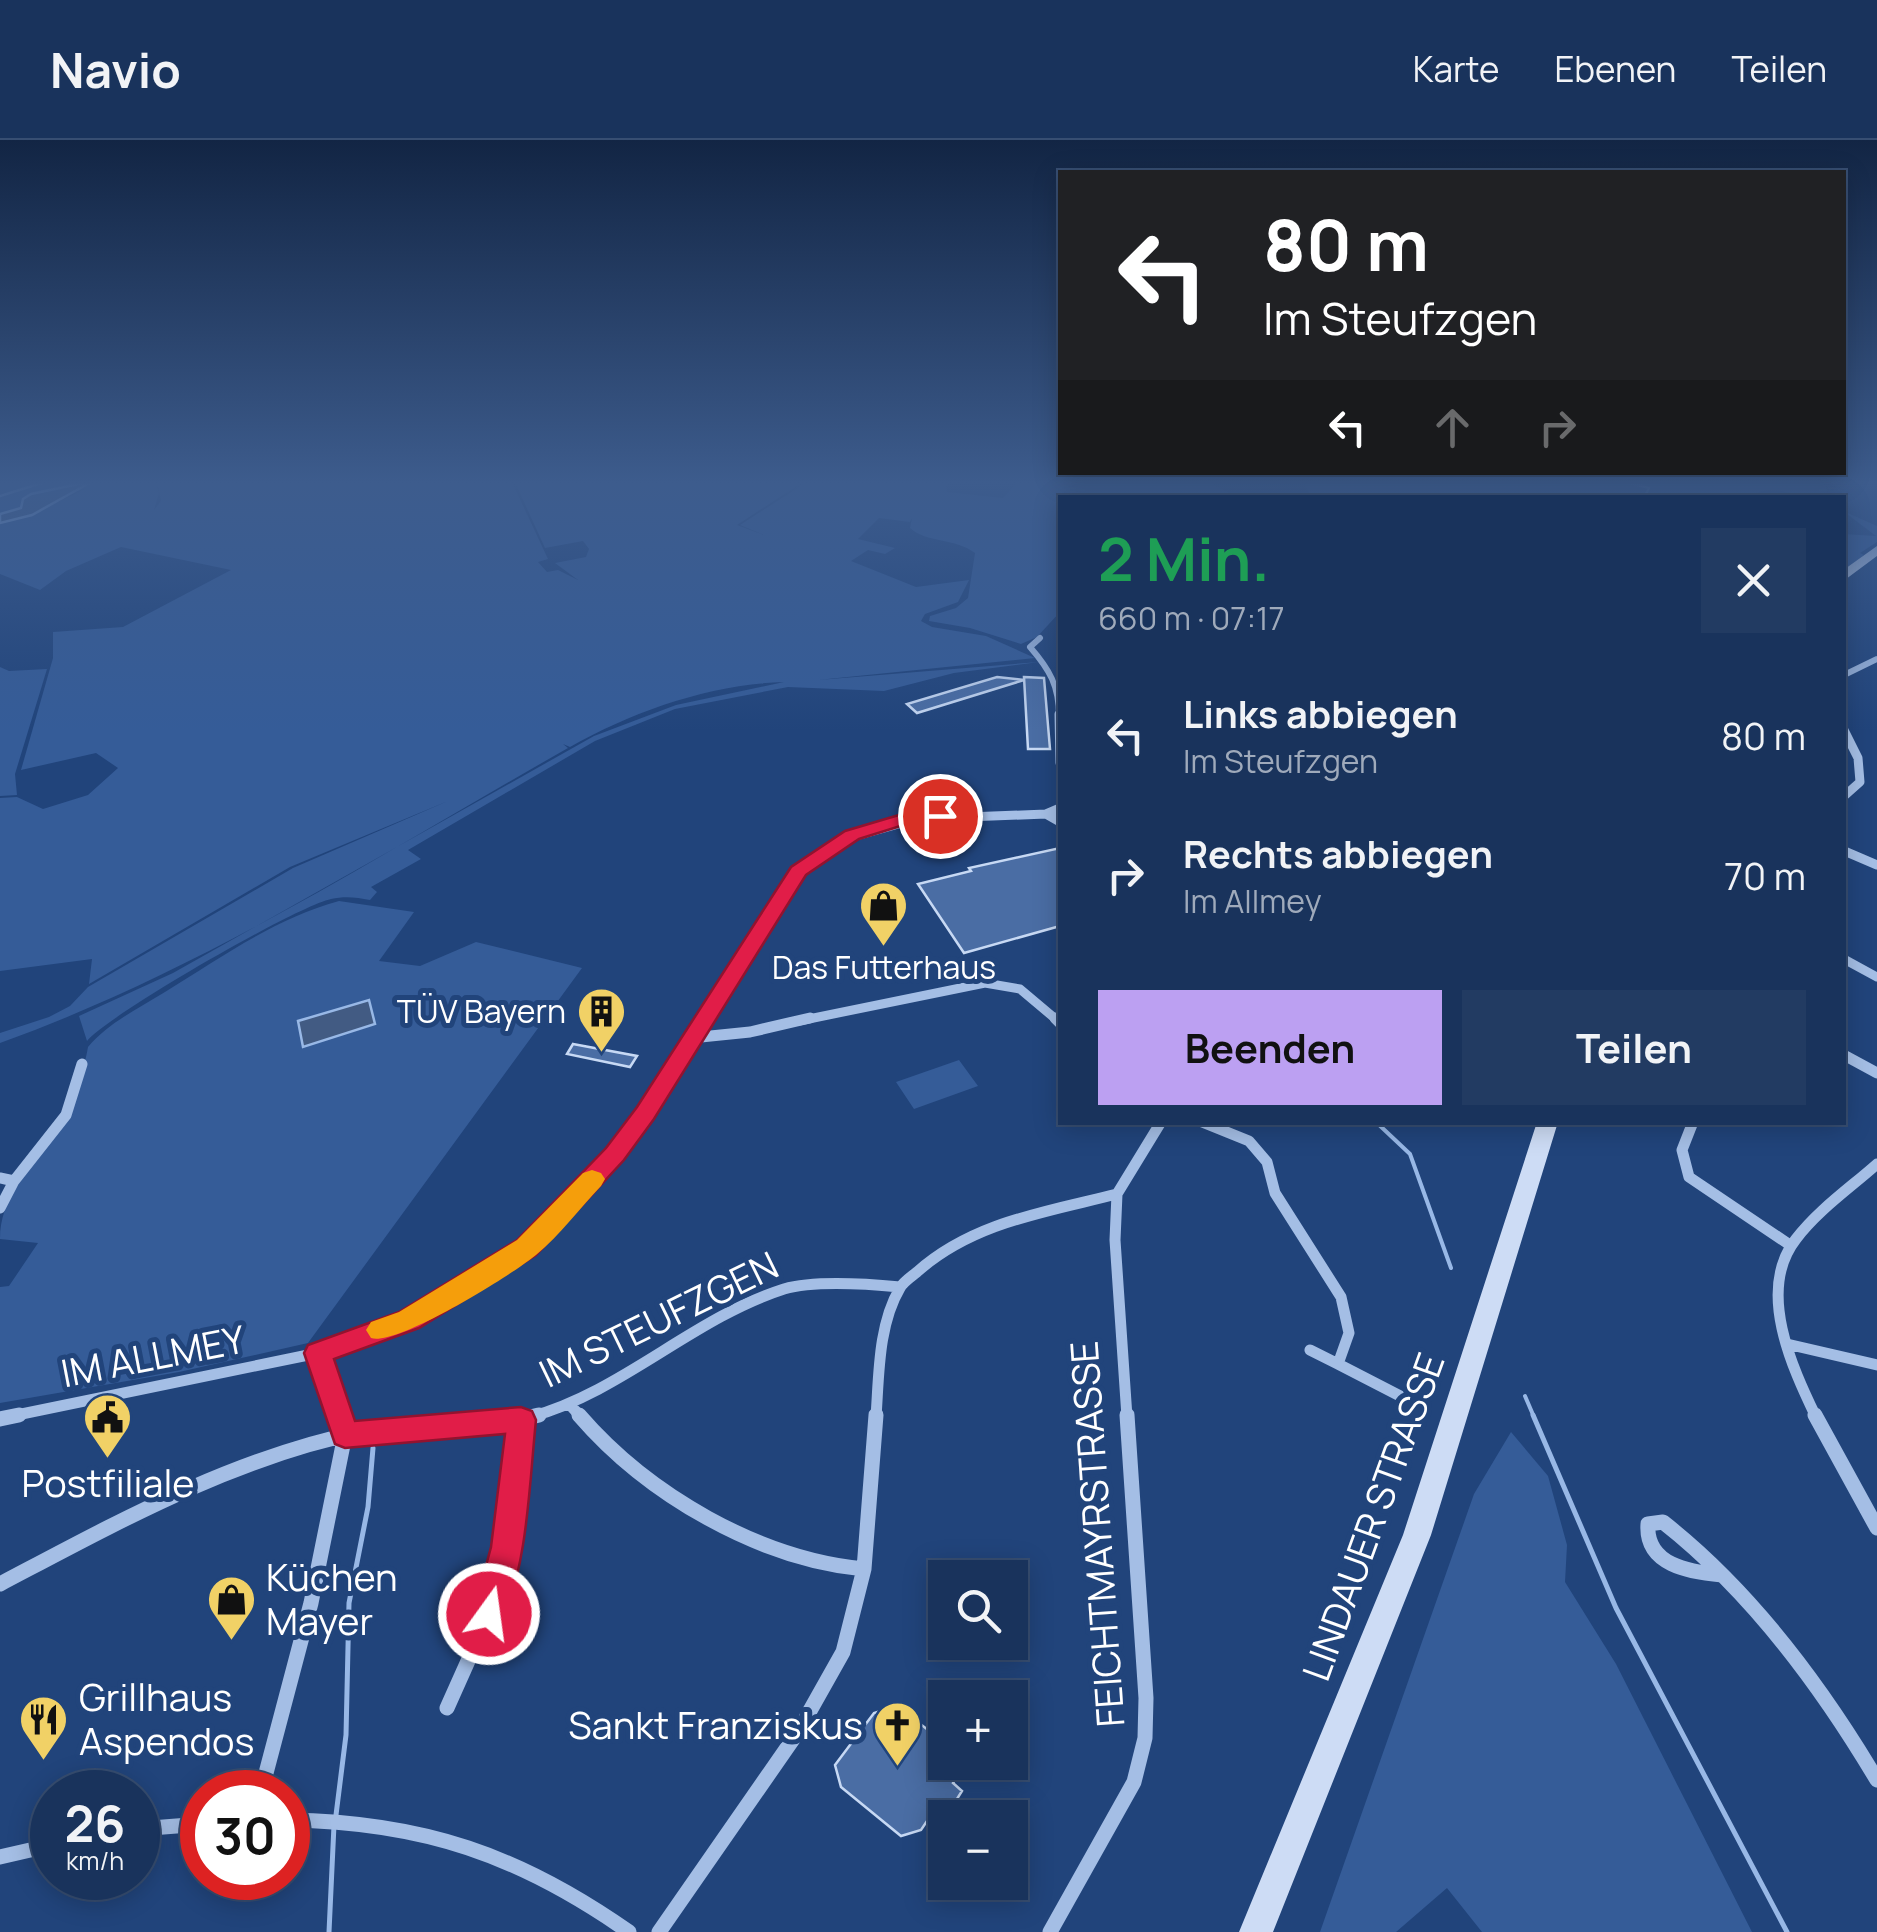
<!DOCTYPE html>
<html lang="de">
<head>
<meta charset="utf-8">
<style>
  :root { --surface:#19335c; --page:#223b62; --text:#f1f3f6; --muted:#9faabb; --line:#374e72; --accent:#bca0f2 }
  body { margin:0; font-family:Manrope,sans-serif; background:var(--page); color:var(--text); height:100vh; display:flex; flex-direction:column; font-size:38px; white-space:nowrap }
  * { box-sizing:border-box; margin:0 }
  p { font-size:32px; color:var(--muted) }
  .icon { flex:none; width:55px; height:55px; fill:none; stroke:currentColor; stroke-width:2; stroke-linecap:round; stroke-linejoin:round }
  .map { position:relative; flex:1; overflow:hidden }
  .drawer { position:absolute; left:1058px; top:355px; width:788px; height:630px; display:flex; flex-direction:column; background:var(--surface); border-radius:0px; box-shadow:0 5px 25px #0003,0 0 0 2px var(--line) }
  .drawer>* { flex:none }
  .hud { position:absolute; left:1058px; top:30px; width:788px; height:305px; border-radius:0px; box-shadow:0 5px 25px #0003,0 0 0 2px var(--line); background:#202124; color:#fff; overflow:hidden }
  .tools { position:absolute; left:928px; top:1420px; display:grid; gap:20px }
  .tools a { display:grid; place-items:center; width:100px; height:100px; border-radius:0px; background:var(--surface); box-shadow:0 5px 25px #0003,0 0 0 2px var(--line); font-size:50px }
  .speed { position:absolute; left:30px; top:1630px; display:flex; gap:20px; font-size:50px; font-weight:700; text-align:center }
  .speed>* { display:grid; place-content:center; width:130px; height:130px; border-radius:50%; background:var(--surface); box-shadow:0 5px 25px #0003,0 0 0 2px var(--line); line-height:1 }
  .speed small { font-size:25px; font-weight:400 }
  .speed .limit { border:15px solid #d22; background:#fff; color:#111 }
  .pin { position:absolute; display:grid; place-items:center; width:85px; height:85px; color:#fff; margin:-42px; border:5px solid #fff; border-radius:50%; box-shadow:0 2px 10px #0007 }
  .me { position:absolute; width:110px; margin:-55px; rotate:14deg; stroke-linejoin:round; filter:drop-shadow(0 0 8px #0008) }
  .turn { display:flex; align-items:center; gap:35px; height:210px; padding:0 40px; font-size:45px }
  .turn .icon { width:130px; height:130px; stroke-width:2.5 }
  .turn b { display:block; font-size:70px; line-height:85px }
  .lanes { display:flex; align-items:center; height:95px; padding:0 40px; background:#0003; justify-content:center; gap:50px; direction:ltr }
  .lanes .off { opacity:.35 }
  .round { display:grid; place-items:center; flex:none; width:105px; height:105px; border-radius:0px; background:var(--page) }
  .headline { display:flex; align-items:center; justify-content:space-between; height:170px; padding:0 40px }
  h1 { font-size:60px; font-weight:700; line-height:75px; color:#1e9e55 }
  .button { display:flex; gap:20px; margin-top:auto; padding:20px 40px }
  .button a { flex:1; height:115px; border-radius:0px; background:var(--accent); color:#111; font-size:40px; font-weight:700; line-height:115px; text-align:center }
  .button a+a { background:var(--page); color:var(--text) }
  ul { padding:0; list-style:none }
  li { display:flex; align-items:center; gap:30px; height:140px; padding:0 40px }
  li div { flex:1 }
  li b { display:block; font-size:38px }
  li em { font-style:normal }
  header { display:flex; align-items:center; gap:60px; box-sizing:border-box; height:140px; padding:0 50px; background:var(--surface); border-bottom:2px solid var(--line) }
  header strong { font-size:48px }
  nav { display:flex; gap:55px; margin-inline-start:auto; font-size:35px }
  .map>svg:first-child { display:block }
  .green { fill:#355c98; fill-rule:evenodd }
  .water { fill:#425b83; stroke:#98b8e6; stroke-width:2.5 }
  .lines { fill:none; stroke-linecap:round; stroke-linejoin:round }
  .stream-far2 { stroke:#98b8e6; stroke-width:2.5 }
  .stream-far1 { stroke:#98b8e6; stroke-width:4 }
  .stream { stroke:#98b8e6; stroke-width:5 }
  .building { fill:#4a6da4; stroke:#c7d9f4; stroke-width:2.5 }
  .street-far3 { stroke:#a4bee5; stroke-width:6 }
  .street-far2 { stroke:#a4bee5; stroke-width:9 }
  .street-far1 { stroke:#a4bee5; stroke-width:11 }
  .street { stroke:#a4bee5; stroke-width:15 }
  .secondary { fill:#cddcf5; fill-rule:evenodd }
  .route { fill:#e11d48; stroke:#92132f; stroke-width:2.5 }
  .slow { fill:#f59e0b }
  .labels { text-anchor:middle; stroke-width:10; stroke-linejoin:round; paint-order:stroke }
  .poi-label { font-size:32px; fill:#fff; stroke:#21447b }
  .near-street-label { font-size:38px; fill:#fff; stroke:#21447b }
  .near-poi-label { font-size:38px; fill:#fff; stroke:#21447b; text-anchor:start }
</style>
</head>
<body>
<header>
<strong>Navio</strong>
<nav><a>Karte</a><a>Ebenen</a><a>Teilen</a></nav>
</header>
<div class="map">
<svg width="1877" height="1792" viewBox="0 0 1877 1792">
  <rect width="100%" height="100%" fill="#21447b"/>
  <path class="green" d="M 0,340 L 155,340 L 159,353 L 154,370 L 161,361 L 157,340 L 511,340 L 548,419 L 538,422 L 547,432 L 558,430 L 578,440 L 555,423 L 586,417 L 589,409 L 583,401 L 545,408 L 514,340 L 806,340 L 737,385 L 764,395 L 740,385 L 810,340 L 946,340 L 947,352 L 1003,358 L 1020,340 L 1206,341 L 1237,357 L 1060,358 L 1060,472 L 1037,497 L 1021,504 L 970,488 L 929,481 L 930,476 L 956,468 L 968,458 L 975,413 C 956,398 926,403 910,388 L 912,378 L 910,382 L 879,378 L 858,399 L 895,408 L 885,414 L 868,410 L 851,421 L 916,447 L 969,440 L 958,462 L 925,474 L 921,481 L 932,487 L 986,496 L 1035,518 L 818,540 L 1039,522 L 954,533 L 884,551 L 788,547 L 675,569 L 595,601 L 408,710 L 421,719 L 371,747 L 377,752 L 370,760 C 356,757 344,756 331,759 C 295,767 108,875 87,901 L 79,876 L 173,833 L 594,596 L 676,565 L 784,542 C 711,544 633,571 570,607 L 563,604 L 568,608 C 383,713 201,831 0,903 L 0,893 L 49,877 L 70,866 L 88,847 L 293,728 L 448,661 L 290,727 L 89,844 L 92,819 L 0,831 L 0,658 L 17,657 L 43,669 L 88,655 L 118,628 L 96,613 L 21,630 L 53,518 L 53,492 L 123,487 L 231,430 L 121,407 L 66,431 L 40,450 L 0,434 L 0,383 L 31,375 L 87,348 L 0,374 Z
    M 1302,340 L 1821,340 L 1828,351 C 1806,363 1795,351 1773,350 C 1763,349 1750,355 1740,358 L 1304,358 L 1309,352 Z
    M 1843,371 L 1877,386 L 1877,402 L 1860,413 L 1864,415 L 1843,433 L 1843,394 L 1876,396 Z
    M 0,527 L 9,531 L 47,529 L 15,634 L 17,655 L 0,656 Z
    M 339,761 L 414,772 L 379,821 L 420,826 L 476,802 L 582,828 L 308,1203 L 179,1232 L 0,1263 L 0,1147 L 9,1146 L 38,1103 L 0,1099 C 0,1058 27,1035 49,1003 C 67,977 83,937 88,907 C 108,883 139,868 165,852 C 220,818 276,778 339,761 ZM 368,860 L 375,885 L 303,906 L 299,881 Z
    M 959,920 L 978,946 L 914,969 L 896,942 Z
    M 1511,1292 L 1548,1336 L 1567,1405 L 1565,1442 L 1616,1524 L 1752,1792 L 1482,1792 L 1447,1748 L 1396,1792 L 1320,1792 L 1474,1354 Z"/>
  <path class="water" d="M 93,341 L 32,375 L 0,383 L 0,374 L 21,368 L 23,359 L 31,354 Z
    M 369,860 L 375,884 L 303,907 L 298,881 Z"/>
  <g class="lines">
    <path class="stream-far2" d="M 1619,340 L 1649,348 L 1644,358
      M 0,356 L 51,340"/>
    <path class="stream-far1" d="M 1376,982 L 1410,1014 L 1451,1128
      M 1525,1256 L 1534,1277"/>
    <path class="stream" d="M 1533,1275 L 1616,1468 L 1787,1792
      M 336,1675 L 346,1595 L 349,1463 L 368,1367 L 373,1308
      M 329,1792 L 334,1685"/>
  </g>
  <path class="building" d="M 997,537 L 1024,540 L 917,573 L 907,564 Z
    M 1024,537 L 1044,538 L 1050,609 L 1028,609 Z
    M 1060,708 L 1060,786 L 964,813 L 918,744 L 971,731 L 969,728 Z
    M 573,904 L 637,916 L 630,927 L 567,914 Z
    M 897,1566 L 945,1603 L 945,1622 L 959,1622 L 961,1631 L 953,1643 L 962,1651 L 940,1686 L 929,1678 L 921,1690 L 901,1696 L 841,1647 L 835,1625 L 874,1573 Z"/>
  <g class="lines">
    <path class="street-far3" d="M 1040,498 L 1030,507 C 1050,530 1059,546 1059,576
      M 1842,536 L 1877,519"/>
    <path class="street-far2" d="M 1059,574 L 1060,623
      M 1842,586 L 1858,618 L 1860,642 L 1842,658
      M 1060,668 L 1046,674 L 1060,682
      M 1842,710 L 1877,725
      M 1842,818 L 1877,837
      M 703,881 L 798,731 L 827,711 L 856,696 L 916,679 L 1046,674
      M 799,881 L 985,843 L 1020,849 L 1058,881"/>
    <path class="street-far1" d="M 1055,878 L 1060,883
      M 691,898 L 750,892 L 810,878
      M 1842,914 L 1877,933
      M 1202,982 L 1249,1001 L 1267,1022 L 1275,1053 L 1341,1157 L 1349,1193 L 1338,1224 L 1310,1210
      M 1693,982 L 1682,1010 L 1689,1037 L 1790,1105
      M 0,1038 L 14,1041 L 0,1068
      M 14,1041 L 66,975 L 82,924
      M 1787,1204 L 1877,1225
      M 318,1213 L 339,1277
      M 1338,1224 L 1404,1258
      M 571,1266 L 581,1277
      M 7,1277 L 318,1213 L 409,1180 L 526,1108 L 615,1014 L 705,878
      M 530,1277 C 622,1252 693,1178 784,1149 C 815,1140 868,1144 900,1147
      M 876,1277 C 879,1236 878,1185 900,1148 C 903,1142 911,1137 917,1132 C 973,1082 1046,1072 1117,1054
      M 1127,1277 L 1115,1100 L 1117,1054 L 1161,982
      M 1816,1277 C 1792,1227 1756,1150 1796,1099 C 1818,1070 1850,1048 1877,1024"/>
    <path class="street" d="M 338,1275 L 345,1295
      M 579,1275 C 648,1355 759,1419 864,1429
      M 1815,1275 L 1877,1388
      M 0,1279 L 19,1275
      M 1722,1435 C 1689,1432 1645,1425 1648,1384 L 1663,1382 C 1751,1451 1820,1544 1877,1640
      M 0,1444 C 116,1383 234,1317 365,1291 C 422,1280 481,1291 539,1275
      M 447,1568 L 489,1474 L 506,1407 L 521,1280
      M 261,1652 L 311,1463 L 345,1295
      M 288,1680 C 423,1682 519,1715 629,1792
      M 138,1689 L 202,1684
      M 0,1717 L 52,1705
      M 659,1792 L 798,1592 L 843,1512 L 864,1429 L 876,1275
      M 1050,1792 L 1134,1642 L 1145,1598 L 1146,1558 L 1127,1275"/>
    <path class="secondary" d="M 1877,406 L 1877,416 L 1842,442 L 1842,431 Z
      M 1537,982 L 1558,982 L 1431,1395 L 1273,1792 L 1239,1792 L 1403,1395 Z"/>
  </g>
  <linearGradient id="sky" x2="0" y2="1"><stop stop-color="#122544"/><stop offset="0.58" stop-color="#3d5c8d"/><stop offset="1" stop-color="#3d5c8d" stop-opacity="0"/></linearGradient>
  <rect width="1877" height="591" fill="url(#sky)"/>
  <path class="route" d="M 940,670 L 947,672 L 947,680 L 910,683 L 859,699 L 806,735 L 654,979 L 624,1020 L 536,1115 L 419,1188 L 334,1219 L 355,1281 L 521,1267 L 532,1271 L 536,1280 C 529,1348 528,1422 501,1485 L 489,1490 L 478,1485 L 473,1474 L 491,1407 L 505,1294 L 345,1308 L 335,1304 L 304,1213 L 308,1205 L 399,1172 L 517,1100 L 606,1008 L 637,967 L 791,727 L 845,691 L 909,672 Z"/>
  <path class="slow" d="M 592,1030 L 601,1033 L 605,1039 L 601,1046 C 580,1068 560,1095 536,1115 C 512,1135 396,1207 371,1198 L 366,1190 L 371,1182 L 399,1172 L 517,1100 L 583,1033 Z"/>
  <defs>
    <symbol id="shop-pin" viewBox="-11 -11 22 30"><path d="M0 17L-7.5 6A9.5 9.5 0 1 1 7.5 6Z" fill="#f1d166" stroke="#21447b"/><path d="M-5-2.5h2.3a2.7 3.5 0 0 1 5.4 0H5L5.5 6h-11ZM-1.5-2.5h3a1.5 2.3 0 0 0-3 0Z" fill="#111"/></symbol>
    <symbol id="building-pin" viewBox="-11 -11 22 30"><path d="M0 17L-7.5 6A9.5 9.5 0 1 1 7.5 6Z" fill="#f1d166" stroke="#21447b"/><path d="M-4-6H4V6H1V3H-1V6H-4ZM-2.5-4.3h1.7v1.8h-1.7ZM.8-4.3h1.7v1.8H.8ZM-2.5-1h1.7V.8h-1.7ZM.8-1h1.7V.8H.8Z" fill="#111"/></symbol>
    <symbol id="civic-pin" viewBox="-11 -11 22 30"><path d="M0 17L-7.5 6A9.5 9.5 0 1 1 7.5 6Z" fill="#f1d166" stroke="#21447b"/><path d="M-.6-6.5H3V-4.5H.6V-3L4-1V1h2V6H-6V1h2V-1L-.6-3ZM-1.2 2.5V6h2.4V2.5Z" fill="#111"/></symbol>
    <symbol id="restaurant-pin" viewBox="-11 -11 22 30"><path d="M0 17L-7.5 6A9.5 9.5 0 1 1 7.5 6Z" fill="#f1d166" stroke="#21447b"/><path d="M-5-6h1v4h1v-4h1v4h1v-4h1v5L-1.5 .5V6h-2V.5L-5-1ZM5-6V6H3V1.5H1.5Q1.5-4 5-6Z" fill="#111"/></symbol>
    <symbol id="church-pin" viewBox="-11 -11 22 30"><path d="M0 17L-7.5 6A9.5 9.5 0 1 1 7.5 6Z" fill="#f1d166" stroke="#21447b"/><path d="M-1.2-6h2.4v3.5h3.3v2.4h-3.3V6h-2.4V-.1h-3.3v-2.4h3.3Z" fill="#111"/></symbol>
  </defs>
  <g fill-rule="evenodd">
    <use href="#shop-pin" x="856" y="738" width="55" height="75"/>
    <use href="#building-pin" x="574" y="844" width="55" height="75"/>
    <use href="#civic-pin" x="80" y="1250" width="55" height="75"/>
    <use href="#shop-pin" x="204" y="1432" width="55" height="75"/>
    <use href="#restaurant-pin" x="16" y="1552" width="55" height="75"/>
    <use href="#church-pin" x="870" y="1558" width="55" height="75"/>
  </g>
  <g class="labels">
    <g class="poi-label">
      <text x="884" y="839">Das Futterhaus</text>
      <text x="566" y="883" text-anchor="end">TÜV Bayern</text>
    </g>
    <g class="near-street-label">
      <text transform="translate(659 1180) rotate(-26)" y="13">IM STEUFZGEN</text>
      <text transform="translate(153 1217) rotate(-11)" y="13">IM ALLMEY</text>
      <text transform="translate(1374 1377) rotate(-70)" y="13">LINDAUER STRASSE</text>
      <text transform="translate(1098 1394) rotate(-94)" y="13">FEICHTMAYRSTRASSE</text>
    </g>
    <g class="near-poi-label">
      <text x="108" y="1357" text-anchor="middle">Postfiliale</text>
      <text x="266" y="1451">Küchen<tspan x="266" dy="44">Mayer</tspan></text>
      <text x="79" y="1571">Grillhaus<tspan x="79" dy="44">Aspendos</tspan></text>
      <text x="863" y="1599" text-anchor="end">Sankt Franziskus</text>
    </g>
  </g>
</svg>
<div class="tools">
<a><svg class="icon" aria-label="search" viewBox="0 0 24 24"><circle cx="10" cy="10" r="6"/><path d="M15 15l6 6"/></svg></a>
<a>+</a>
<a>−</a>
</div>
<div class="speed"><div>26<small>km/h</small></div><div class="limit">30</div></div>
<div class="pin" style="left:940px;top:676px;background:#d93025"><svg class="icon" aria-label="arrive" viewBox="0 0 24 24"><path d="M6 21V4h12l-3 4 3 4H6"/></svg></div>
<svg class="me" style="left:489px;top:1474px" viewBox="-20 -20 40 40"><circle r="17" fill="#e11d48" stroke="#fff" stroke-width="3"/><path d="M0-11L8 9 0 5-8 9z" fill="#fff"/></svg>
<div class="hud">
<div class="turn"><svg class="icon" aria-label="left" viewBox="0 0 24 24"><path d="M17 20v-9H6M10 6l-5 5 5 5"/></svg><div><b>80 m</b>Im Steufzgen</div></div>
<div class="lanes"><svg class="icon" aria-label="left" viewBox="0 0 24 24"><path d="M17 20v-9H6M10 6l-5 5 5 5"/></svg><svg class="icon off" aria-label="ahead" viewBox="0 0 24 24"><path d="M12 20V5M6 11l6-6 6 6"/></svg><svg class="icon off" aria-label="right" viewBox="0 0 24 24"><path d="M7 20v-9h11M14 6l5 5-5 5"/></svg></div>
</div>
<section class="drawer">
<div class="headline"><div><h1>2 Min.</h1><p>660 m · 07:17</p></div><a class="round"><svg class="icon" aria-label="close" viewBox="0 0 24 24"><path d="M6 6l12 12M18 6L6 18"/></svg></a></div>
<ul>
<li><svg class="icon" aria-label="left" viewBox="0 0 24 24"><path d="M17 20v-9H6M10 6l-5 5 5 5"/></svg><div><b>Links abbiegen</b><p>Im Steufzgen</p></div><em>80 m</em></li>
<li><svg class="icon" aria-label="right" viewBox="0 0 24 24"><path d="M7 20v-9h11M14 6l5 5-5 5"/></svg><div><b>Rechts abbiegen</b><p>Im Allmey</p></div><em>70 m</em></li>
</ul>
<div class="button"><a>Beenden</a><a>Teilen</a></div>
</section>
</div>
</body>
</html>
